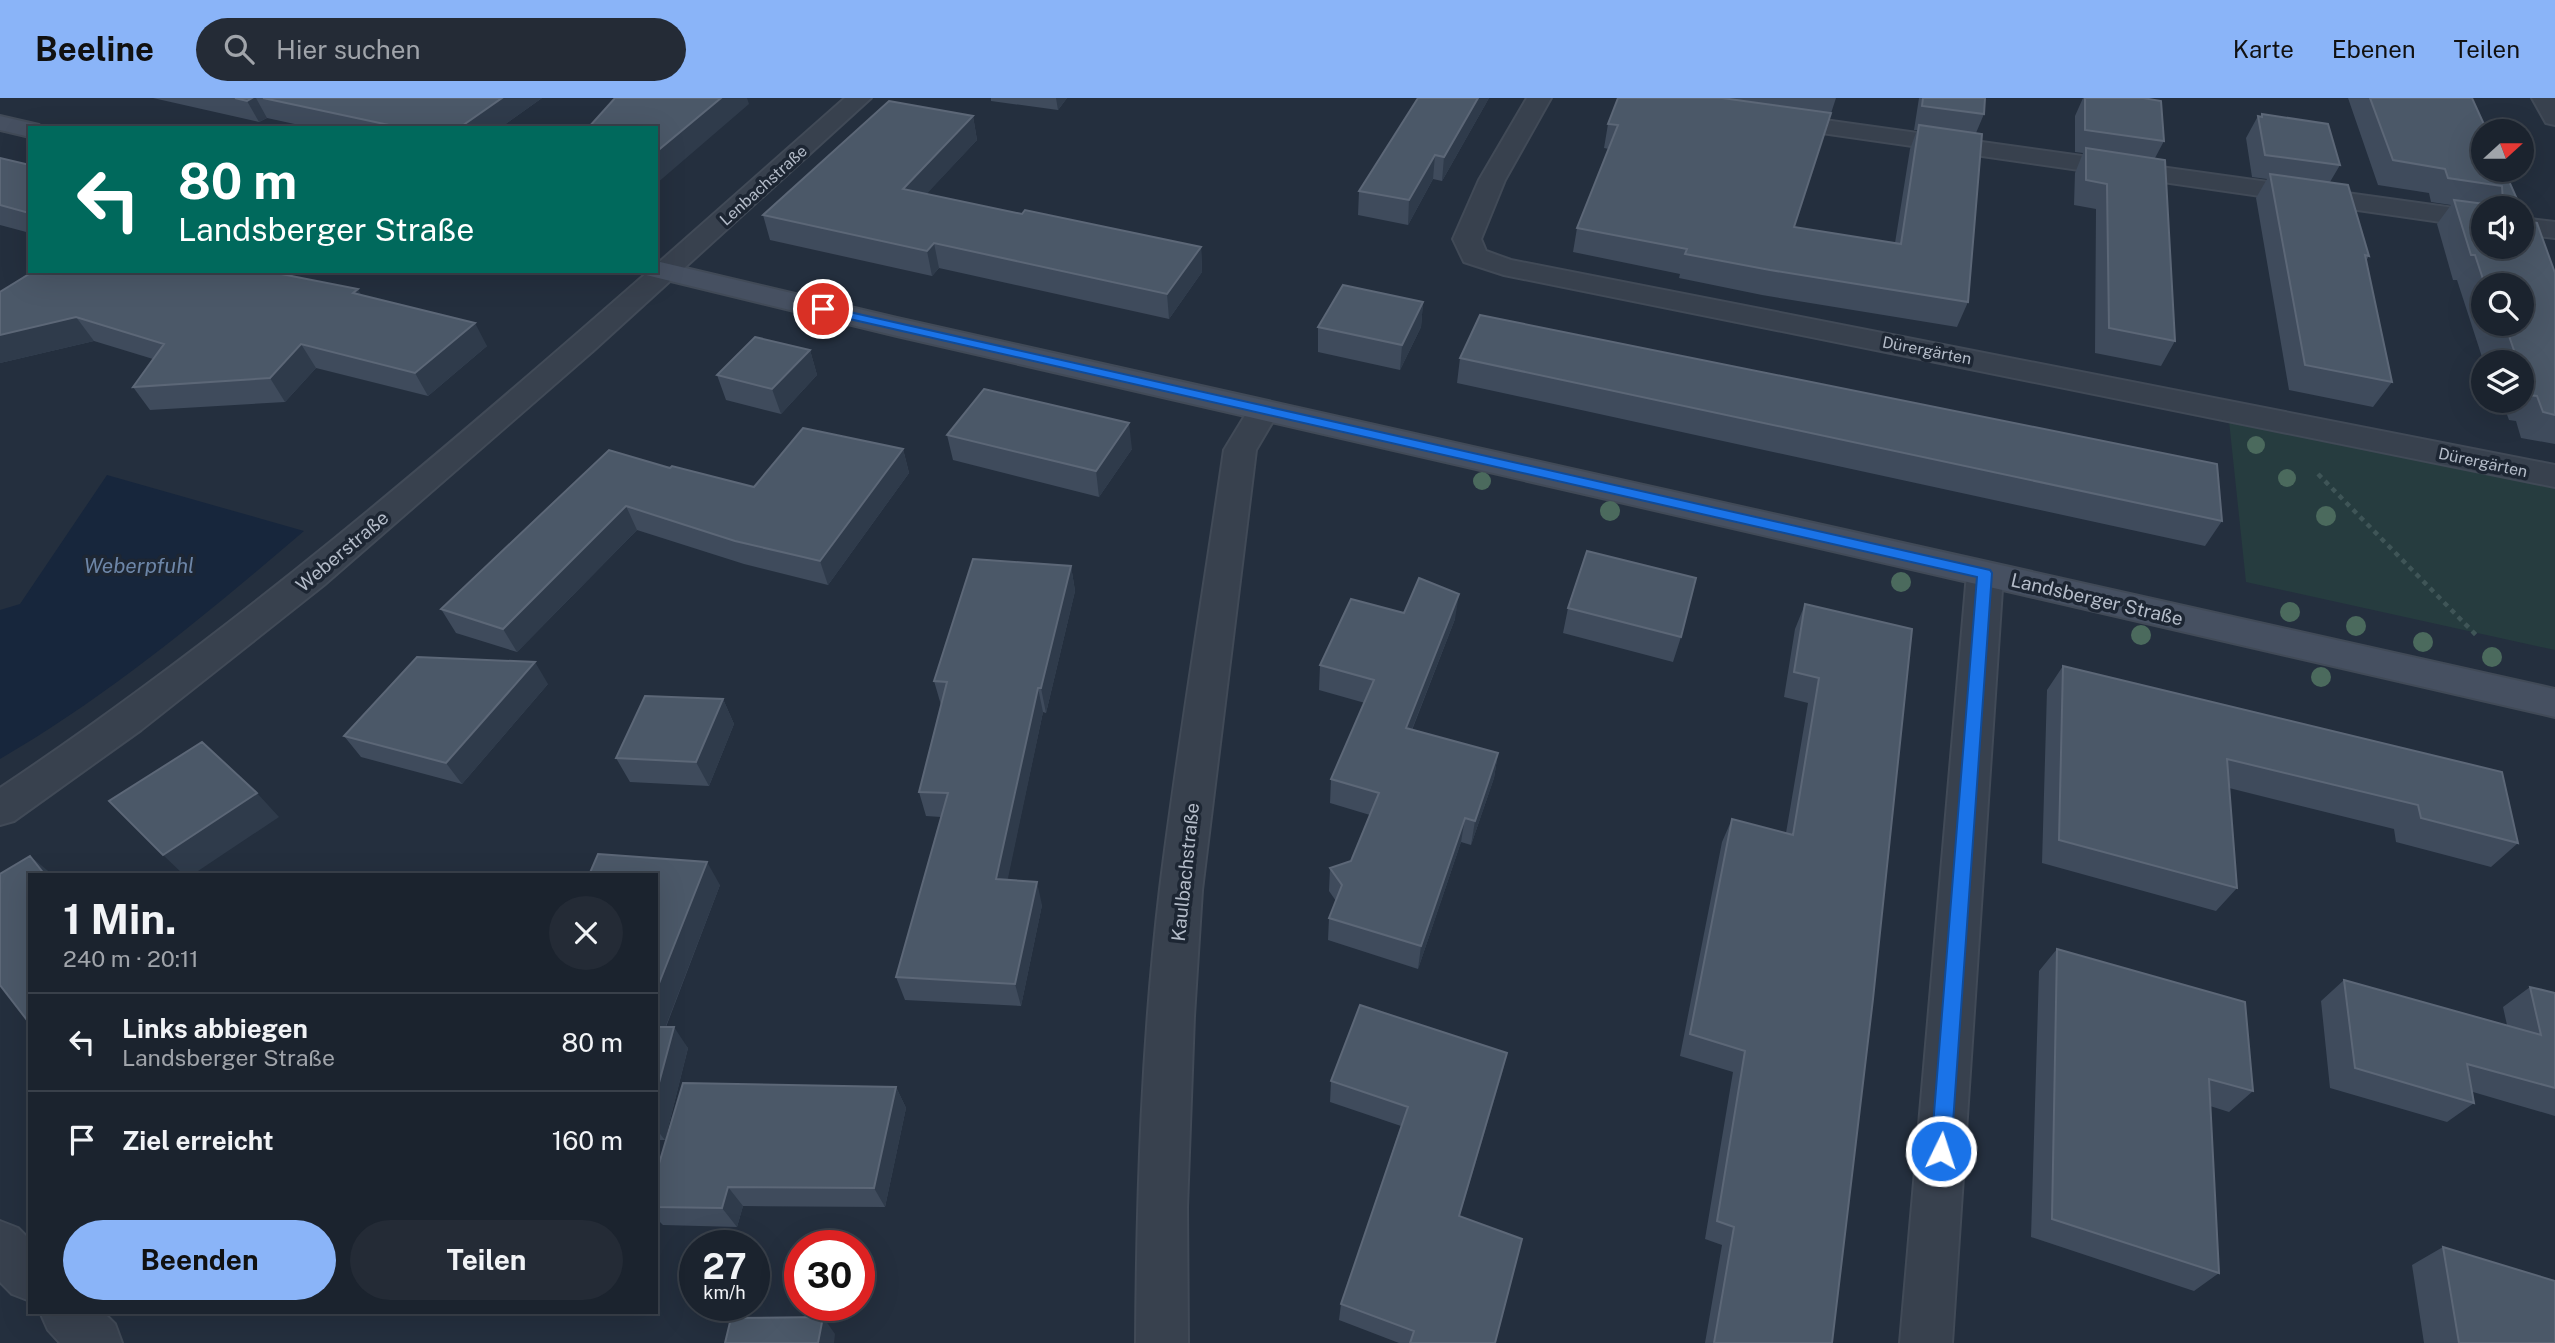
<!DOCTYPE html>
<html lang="de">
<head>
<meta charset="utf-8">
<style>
  :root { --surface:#1b232e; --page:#242b36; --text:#f1f3f6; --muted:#a0a4aa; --line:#39404a; --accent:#8ab4f8 }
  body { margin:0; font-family:"Public Sans",sans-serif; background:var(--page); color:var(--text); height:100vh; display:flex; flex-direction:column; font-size:26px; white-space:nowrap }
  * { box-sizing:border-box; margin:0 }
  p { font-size:23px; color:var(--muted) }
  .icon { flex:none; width:38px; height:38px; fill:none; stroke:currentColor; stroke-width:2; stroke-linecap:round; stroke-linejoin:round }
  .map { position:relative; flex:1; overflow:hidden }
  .details { position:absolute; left:28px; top:775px; width:630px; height:441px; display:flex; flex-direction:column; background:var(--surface); border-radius:0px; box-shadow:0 7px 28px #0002,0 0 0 2px var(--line) }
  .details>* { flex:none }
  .guide { position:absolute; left:28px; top:28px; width:630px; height:147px; border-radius:0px; box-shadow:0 7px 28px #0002,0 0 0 2px var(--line); background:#00695c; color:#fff; overflow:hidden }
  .needle { width:46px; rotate:69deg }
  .fabs { position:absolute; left:2471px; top:21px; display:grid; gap:14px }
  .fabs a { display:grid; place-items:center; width:63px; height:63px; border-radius:50%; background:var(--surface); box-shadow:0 7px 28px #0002,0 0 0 2px var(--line); font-size:35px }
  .speed { position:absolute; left:679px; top:1132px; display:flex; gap:14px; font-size:35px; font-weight:700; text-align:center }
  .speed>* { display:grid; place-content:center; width:91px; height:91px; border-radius:50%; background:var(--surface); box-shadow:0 7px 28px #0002,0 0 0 2px var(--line); line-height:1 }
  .speed small { font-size:18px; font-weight:400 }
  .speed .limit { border:10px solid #d22; background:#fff; color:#111 }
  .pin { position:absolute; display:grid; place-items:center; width:60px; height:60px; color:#fff; margin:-30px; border:4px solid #fff; border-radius:50%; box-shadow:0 2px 7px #0007 }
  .me { position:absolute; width:77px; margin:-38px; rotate:4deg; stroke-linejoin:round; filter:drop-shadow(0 0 5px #0008) }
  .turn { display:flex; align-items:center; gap:24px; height:147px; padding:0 35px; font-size:32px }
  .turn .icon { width:91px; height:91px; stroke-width:2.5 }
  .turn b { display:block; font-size:49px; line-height:60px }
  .round { display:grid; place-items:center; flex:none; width:74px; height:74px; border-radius:37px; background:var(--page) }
  .overview { display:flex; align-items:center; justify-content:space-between; height:119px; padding:0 35px }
  h1 { font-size:42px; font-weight:700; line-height:52px }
  .button { display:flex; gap:14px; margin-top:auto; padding:14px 35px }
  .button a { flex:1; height:80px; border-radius:42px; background:var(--accent); color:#111; font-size:28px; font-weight:700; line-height:80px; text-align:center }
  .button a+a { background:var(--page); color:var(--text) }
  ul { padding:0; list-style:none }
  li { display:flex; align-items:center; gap:21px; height:98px; padding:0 35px; border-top:2px solid var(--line) }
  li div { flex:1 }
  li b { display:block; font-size:26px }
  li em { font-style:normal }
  header { display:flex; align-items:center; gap:42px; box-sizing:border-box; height:98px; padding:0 35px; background:var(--accent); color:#111 }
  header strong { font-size:33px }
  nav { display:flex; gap:38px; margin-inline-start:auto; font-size:24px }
  .search { width:490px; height:63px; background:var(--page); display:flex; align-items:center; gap:18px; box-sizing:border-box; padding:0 24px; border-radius:38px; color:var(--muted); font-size:26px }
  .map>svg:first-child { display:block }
  .green { fill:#263c3f }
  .water { fill:#17263c }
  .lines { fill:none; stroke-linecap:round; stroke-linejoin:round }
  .street-casing { stroke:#414a57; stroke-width:4 }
  .secondary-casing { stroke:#414a57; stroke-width:4 }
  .path { stroke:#3f5557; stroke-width:4.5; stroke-dasharray:5 5; stroke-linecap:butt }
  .street { fill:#38414e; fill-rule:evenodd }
  .secondary { fill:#465061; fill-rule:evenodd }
  .tree { fill:#4b6a5d }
  .wall { fill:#3f4b5c; fill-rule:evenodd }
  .shaded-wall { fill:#2f3b4b }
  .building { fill:#4b5868; stroke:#5c6777; stroke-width:2 }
  .route { fill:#1a73e8; stroke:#114b97; stroke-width:2 }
  .labels { text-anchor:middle; stroke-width:7; stroke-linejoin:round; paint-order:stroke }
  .far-street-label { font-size:16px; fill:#b4bcc9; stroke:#1d2633 }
  .street-label { font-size:19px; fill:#b4bcc9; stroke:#1d2633 }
  .water-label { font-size:21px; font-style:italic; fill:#6d86a8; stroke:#1d2633 }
</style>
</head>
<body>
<header>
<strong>Beeline</strong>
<div class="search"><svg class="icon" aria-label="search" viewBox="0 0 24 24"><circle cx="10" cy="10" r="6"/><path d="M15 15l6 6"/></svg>Hier suchen</div>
<nav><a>Karte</a><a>Ebenen</a><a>Teilen</a></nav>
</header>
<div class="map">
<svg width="2555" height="1245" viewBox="0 0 2555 1245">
  <rect width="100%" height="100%" fill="#242f3e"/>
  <path class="green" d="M 2229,323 L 2555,388 L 2555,552 L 2246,484 Z"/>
  <path class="water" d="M 107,377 L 304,433 C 207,516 110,597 0,661 L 0,512 L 20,506 Z"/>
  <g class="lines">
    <defs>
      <path id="street" d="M 845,0 L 871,0 L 593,253 L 324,487 L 141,632 L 14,723 L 0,727 L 0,690 C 230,536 441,355 649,173 L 656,173 L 656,167 Z
        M 1527,0 L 1551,0 L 1505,82 L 1481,141 L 1486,153 L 1511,162 L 2555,367 L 2555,389 L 1504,177 L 1464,164 L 1453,141 L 1479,82 Z
        M 2532,0 L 2555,0 L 2555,27 L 2546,25 Z
        M 1775,15 L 2483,114 L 2483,130 L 1766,27 L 1763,22 L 1766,17 Z
        M 2522,120 L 2555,124 L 2555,140 L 2522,136 Z
        M 1263,303 L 1274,306 L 1279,313 L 1256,352 L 1202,792 L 1194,918 L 1187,1109 L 1188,1245 L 1136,1245 C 1137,1094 1142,942 1160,791 C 1178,645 1203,498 1224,352 L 1252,306 Z
        M 1985,464 L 1997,467 L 2003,476 L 1952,1245 L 1900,1245 L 1967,476 L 1973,467 Z
        M 0,1123 L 18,1130 L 30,1142 L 30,1203 L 12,1196 L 0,1184 Z
        M 40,1214 L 103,1214 L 115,1226 L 122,1245 L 60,1245 L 48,1232 Z"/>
      <path id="secondary" d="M 0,18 L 39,27 L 41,30 L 30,30 L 30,39 L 0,32 Z
        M 656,163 L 897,220 L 2555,591 L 2555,619 L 897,238 L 646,177 L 643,173 L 656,173 Z"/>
    </defs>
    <use href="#street" class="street-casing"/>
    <use href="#secondary" class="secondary-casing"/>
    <path class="path" d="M 2318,376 L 2476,537"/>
    <use href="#street" class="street"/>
    <use href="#secondary" class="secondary"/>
  </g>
  <g class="tree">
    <circle cx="2256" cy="347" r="9"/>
    <circle cx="2287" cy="380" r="9"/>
    <circle cx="1482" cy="383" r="9"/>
    <circle cx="1610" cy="413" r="10"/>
    <circle cx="2326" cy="418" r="10"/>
    <circle cx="1901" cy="484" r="10"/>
    <circle cx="2290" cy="514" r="10"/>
    <circle cx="2356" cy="528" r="10"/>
    <circle cx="2141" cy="537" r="10"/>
    <circle cx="2423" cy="544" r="10"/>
    <circle cx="2492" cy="559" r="10"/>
    <circle cx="2321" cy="579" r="10"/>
  </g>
  <path class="wall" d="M 153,0 L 542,0 L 500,30 L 313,30 L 267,20 L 259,24 Z
    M 991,0 L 1067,0 L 1058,12 L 991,3 Z
    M 1418,0 L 1489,0 L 1442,83 L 1433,81 L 1408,127 L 1358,117 L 1359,93 Z
    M 1618,0 L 1836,0 L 1794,129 L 1895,145 L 1910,51 L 1917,32 L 1914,32 L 1919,0 L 1985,0 L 1984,16 L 1976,35 L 1968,204 L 1957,229 L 1762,197 L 1679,180 L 1680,176 L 1573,154 L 1577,130 L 1609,51 L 1604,50 L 1608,26 Z
    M 2083,0 L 2143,0 L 2164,43 L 2155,60 L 2175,243 L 2161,268 L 2095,255 L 2096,111 L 2074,107 L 2075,75 L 2083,55 L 2075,54 L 2075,18 Z
    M 2348,0 L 2472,0 L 2526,123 L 2555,175 L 2555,346 L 2521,340 L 2516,323 L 2509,322 L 2502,303 L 2522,303 L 2522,264 L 2490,264 L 2488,260 L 2482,259 L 2457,182 L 2453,182 L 2437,126 L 2451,107 L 2431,104 L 2429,95 L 2378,87 ZM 2483,187 L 2522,187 L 2522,226 L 2483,226 Z
    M 2262,16 L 2340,67 L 2330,84 L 2369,158 L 2366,163 L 2392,284 L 2373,309 L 2289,292 L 2256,100 L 2267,81 L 2252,79 L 2246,40 L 2258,18 L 2260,19 Z
    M 973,18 L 977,42 L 926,96 L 1022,116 L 1201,149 L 1202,174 L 1169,221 L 939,170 L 932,178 L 770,142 L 763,117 Z
    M 0,60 L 30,67 L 30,135 L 0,127 Z
    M 299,173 L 292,178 L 361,198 L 487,248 L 428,298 L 316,270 L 285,304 L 150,312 L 133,289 L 153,261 L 94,243 L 0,265 L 0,194 Z
    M 1423,204 L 1421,229 L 1400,272 L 1318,254 L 1318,229 Z
    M 810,252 L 817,277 L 781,316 L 726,302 L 717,277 Z
    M 1460,260 L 2222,423 L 2205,448 L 1457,285 Z
    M 947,337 L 1132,351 L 1099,399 L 953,362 Z
    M 903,351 L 909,375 L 828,487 L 744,466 L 637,432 L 517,554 L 456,535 L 441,511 L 670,370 L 754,389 Z
    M 1071,468 L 1075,493 L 1046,615 L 1043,614 L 1007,782 L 1042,807 L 1021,908 L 905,902 L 896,879 L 941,719 L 926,718 L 919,694 L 941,607 L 934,583 Z
    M 1805,506 L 1912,531 L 1832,1245 L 1705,1245 L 1722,1147 L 1705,1141 L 1733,974 L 1680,958 L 1722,744 L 1732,721 L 1786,735 L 1808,605 L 1784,599 L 1795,531 Z
    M 1568,510 L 1681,539 L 1673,564 L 1563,535 Z
    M 1404,515 L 1455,521 L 1412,632 L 1498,655 L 1494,680 L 1471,747 L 1461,744 L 1418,871 L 1328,842 L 1329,820 L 1336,803 L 1329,793 L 1330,770 L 1351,763 L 1370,717 L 1330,705 L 1331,681 L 1365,605 L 1319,592 L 1320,567 Z
    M 2063,568 L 2518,745 L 2491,769 L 2396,744 L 2394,731 L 2229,690 L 2237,790 L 2216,813 L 2042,765 L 2047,592 Z
    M 548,586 L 462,686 L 361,659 L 344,638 Z
    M 723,601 L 734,626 L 709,688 L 630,684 L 616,660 Z
    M 656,777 L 720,787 L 666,929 L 688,950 L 665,1042 L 656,1042 Z
    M 2057,851 L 2253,993 L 2229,1014 L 2210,1008 L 2219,1175 L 2194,1193 L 2031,1139 L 2039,873 Z
    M 2344,882 L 2507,927 L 2503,909 L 2530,889 L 2555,895 L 2555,1018 L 2473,994 L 2474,1005 L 2447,1024 L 2330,990 L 2321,903 Z
    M 1507,955 L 1459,1119 L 1495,1245 L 1399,1245 L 1339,1222 L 1341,1206 L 1401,1028 L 1330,1004 L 1331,983 Z
    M 896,989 L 906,1010 L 885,1109 L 743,1108 L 737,1129 L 663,1127 L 656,1120 L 656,1076 Z
    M 2443,1149 L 2555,1245 L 2424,1245 L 2412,1167 Z"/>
  <path class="shaded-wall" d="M 252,0 L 256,0 L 267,20 L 259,24 L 247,3 Z
    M 502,0 L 542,0 L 500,30 L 459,30 Z
    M 721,0 L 747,0 L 749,6 L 656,86 L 656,54 Z
    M 1056,0 L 1067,0 L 1058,12 Z
    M 1478,0 L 1489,0 L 1442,83 L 1444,59 Z
    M 973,18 L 977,42 L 908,116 L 903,91 Z
    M 1435,57 L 1433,81 L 1408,127 L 1409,102 Z
    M 934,145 L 939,170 L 932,178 L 927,153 Z
    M 1201,149 L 1202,174 L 1169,221 L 1167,196 Z
    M 255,173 L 299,173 L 268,194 Z
    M 358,191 L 371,215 L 353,195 Z
    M 1423,204 L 1421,229 L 1400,272 L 1402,247 Z
    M 76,219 L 94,243 L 0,265 L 0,237 Z
    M 475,225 L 487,248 L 428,298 L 415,275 Z
    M 301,246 L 316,270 L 285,304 L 270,280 Z
    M 810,252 L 817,277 L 781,316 L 772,291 Z
    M 1129,325 L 1132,351 L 1099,399 L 1096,373 Z
    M 903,351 L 909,375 L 828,487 L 820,463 Z
    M 626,408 L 637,432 L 517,554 L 503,531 Z
    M 1071,468 L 1075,493 L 1046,615 L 1041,590 Z
    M 1459,496 L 1455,521 L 1403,654 L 1406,630 Z
    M 535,564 L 548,586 L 462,686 L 446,665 Z
    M 1038,590 L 1043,614 L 1003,804 L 996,781 Z
    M 723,601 L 734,626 L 709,688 L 696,664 Z
    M 1498,655 L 1494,680 L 1471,747 L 1475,723 Z
    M 257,695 L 279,719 L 192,777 L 184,777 L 163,757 Z
    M 1465,720 L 1461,744 L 1418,871 L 1421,848 Z
    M 30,758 L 53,777 L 45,777 Z
    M 707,764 L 720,787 L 657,951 L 656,949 L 656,893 Z
    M 1037,784 L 1042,807 L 1021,908 L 1015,886 Z
    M 674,929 L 688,950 L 665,1042 L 656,1031 L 656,996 Z
    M 1507,955 L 1502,976 L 1454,1137 L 1459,1118 Z
    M 896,989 L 906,1010 L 885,1109 L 874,1090 Z
    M 728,1089 L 743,1108 L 737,1129 L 722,1110 Z
    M 823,1219 L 835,1236 L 834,1245 L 818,1245 Z"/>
  <path class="building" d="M 235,0 L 252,0 L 247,3 Z
    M 263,0 L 502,0 L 459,30 L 403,30 Z
    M 615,0 L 721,0 L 656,54 L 656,30 L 588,30 Z
    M 1418,0 L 1478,0 L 1444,59 L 1435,57 L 1409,102 L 1359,93 Z
    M 1618,0 L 1722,0 L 1831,15 L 1794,129 L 1901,146 L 1919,27 L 1982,36 L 1968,204 L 1770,172 L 1685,156 L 1687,151 L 1577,130 L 1618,27 L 1608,26 Z
    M 1923,0 L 1985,0 L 1984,16 L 1922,8 Z
    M 2085,0 L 2143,0 L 2161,3 L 2164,43 L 2085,32 Z
    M 2370,0 L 2472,0 L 2487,33 L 2483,33 L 2483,72 L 2504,72 L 2521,110 L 2483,110 L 2483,149 L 2522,149 L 2522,113 L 2526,123 L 2537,125 L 2555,175 L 2555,317 L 2543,314 L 2537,298 L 2529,297 L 2522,275 L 2522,264 L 2518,264 L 2508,235 L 2501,233 L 2498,226 L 2522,226 L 2522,187 L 2485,187 L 2475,157 L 2471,157 L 2454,102 L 2500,108 L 2503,105 L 2502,88 L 2448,80 L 2445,71 L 2393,62 Z
    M 889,3 L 973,18 L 903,91 L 1022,116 L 1025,112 L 1201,149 L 1167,196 L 934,145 L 927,153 L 763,117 Z
    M 2262,16 L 2328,26 L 2340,67 L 2265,57 L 2258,18 L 2262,19 Z
    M 2086,50 L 2165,62 L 2175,243 L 2109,230 L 2107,86 L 2086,82 Z
    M 0,60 L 30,67 L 29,115 L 0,107 Z
    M 2270,76 L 2348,87 L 2369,158 L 2365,157 L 2392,284 L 2305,267 Z
    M 34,173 L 266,173 L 358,191 L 353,195 L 475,225 L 415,275 L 301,246 L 270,280 L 133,289 L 164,246 L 76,219 L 0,237 L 0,194 Z
    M 1343,187 L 1423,204 L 1402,247 L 1318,229 Z
    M 1480,217 L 2217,366 L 2222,423 L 1460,260 Z
    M 755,239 L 810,252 L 772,291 L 717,277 Z
    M 984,291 L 1129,325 L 1096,373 L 947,337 Z
    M 803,330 L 903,351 L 820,463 L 735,443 L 626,408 L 503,531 L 441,511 L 609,352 L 670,370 L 672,368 L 754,389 Z
    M 1587,453 L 1696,480 L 1681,539 L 1568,510 Z
    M 973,461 L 1071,468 L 1041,590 L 1038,590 L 996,781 L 1037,784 L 1015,886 L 896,879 L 948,695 L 919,694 L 947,584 L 934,583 Z
    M 1419,480 L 1459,496 L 1406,630 L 1498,655 L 1475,723 L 1465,720 L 1421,848 L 1329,820 L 1342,787 L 1330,770 L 1351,763 L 1379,695 L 1331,681 L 1374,582 L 1320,567 L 1351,501 L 1404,515 Z
    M 1805,506 L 1912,531 L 1873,901 L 1832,1245 L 1714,1245 L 1734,1129 L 1717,1123 L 1745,953 L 1690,936 L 1732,721 L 1793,737 L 1819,580 L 1794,574 Z
    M 417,559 L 535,564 L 446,665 L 344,638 Z
    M 2063,568 L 2502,674 L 2518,745 L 2421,720 L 2418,707 L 2227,661 L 2237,790 L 2059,742 Z
    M 645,598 L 723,601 L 696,664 L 616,660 Z
    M 202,644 L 257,695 L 163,757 L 109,703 Z
    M 598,756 L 707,764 L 656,893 L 656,777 L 589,777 Z
    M 30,758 L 45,777 L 30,777 L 30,926 L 0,887 L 0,776 Z
    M 2057,851 L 2245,904 L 2253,993 L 2209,981 L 2219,1175 L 2052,1121 Z
    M 2344,882 L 2541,937 L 2530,889 L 2555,895 L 2555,990 L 2467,966 L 2474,1005 L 2355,970 Z
    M 1360,907 L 1507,955 L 1459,1118 L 1522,1141 L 1495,1245 L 1410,1245 L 1414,1233 L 1341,1206 L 1408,1009 L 1331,983 Z
    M 656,929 L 674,929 L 656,996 Z
    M 683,985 L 896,989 L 874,1090 L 728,1089 L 722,1110 L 656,1109 L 656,1076 Z
    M 2443,1149 L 2555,1183 L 2555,1245 L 2459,1245 Z
    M 823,1219 L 818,1245 L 725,1245 L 731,1220 Z"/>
  <path class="route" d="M 823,208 L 1990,472 L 1992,475 L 1951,1053 L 1948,1059 L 1941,1062 L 1934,1059 L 1931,1053 L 1977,479 L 819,214 L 817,211 Z"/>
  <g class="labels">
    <g class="far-street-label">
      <text transform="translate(763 87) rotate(-42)" y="6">Lenbachstraße</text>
      <text transform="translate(1927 252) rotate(11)" y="6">Dürergärten</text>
      <text transform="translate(2483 364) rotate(12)" y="6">Dürergärten</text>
    </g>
    <g class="street-label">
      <text transform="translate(342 453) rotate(-40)" y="7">Weberstraße</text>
      <text transform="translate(2097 501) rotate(13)" y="7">Landsberger Straße</text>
      <text transform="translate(1185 774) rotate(-84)" y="7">Kaulbachstraße</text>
    </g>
    <g class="water-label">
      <text x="139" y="475">Weberpfuhl</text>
    </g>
  </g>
</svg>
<div class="fabs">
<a><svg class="needle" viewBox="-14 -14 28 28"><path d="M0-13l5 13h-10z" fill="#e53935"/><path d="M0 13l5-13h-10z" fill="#a0a4aa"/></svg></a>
<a><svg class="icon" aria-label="sound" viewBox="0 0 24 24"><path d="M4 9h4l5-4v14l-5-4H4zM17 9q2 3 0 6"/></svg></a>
<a><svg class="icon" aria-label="search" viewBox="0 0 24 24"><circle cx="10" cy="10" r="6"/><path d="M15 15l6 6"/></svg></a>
<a><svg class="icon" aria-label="layers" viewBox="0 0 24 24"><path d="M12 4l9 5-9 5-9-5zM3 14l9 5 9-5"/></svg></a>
</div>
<div class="speed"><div>27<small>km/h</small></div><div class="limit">30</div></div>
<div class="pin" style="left:823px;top:211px;background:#d93025"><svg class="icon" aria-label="arrive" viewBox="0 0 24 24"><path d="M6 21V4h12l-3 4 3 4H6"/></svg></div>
<svg class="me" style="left:1941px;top:1053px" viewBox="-20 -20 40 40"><circle r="17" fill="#1a73e8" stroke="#fff" stroke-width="3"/><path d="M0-11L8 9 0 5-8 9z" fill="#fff"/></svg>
<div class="guide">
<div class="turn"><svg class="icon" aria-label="left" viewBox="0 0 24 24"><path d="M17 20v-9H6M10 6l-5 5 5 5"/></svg><div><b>80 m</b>Landsberger Straße</div></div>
</div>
<section class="details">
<div class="overview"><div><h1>1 Min.</h1><p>240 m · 20:11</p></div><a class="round"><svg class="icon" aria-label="close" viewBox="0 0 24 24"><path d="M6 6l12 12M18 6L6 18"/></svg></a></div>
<ul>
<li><svg class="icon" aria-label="left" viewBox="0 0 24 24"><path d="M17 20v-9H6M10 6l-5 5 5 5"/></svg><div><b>Links abbiegen</b><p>Landsberger Straße</p></div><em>80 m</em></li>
<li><svg class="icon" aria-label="arrive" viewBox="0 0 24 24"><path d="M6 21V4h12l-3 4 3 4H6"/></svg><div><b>Ziel erreicht</b></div><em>160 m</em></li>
</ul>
<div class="button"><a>Beenden</a><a>Teilen</a></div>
</section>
</div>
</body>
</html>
